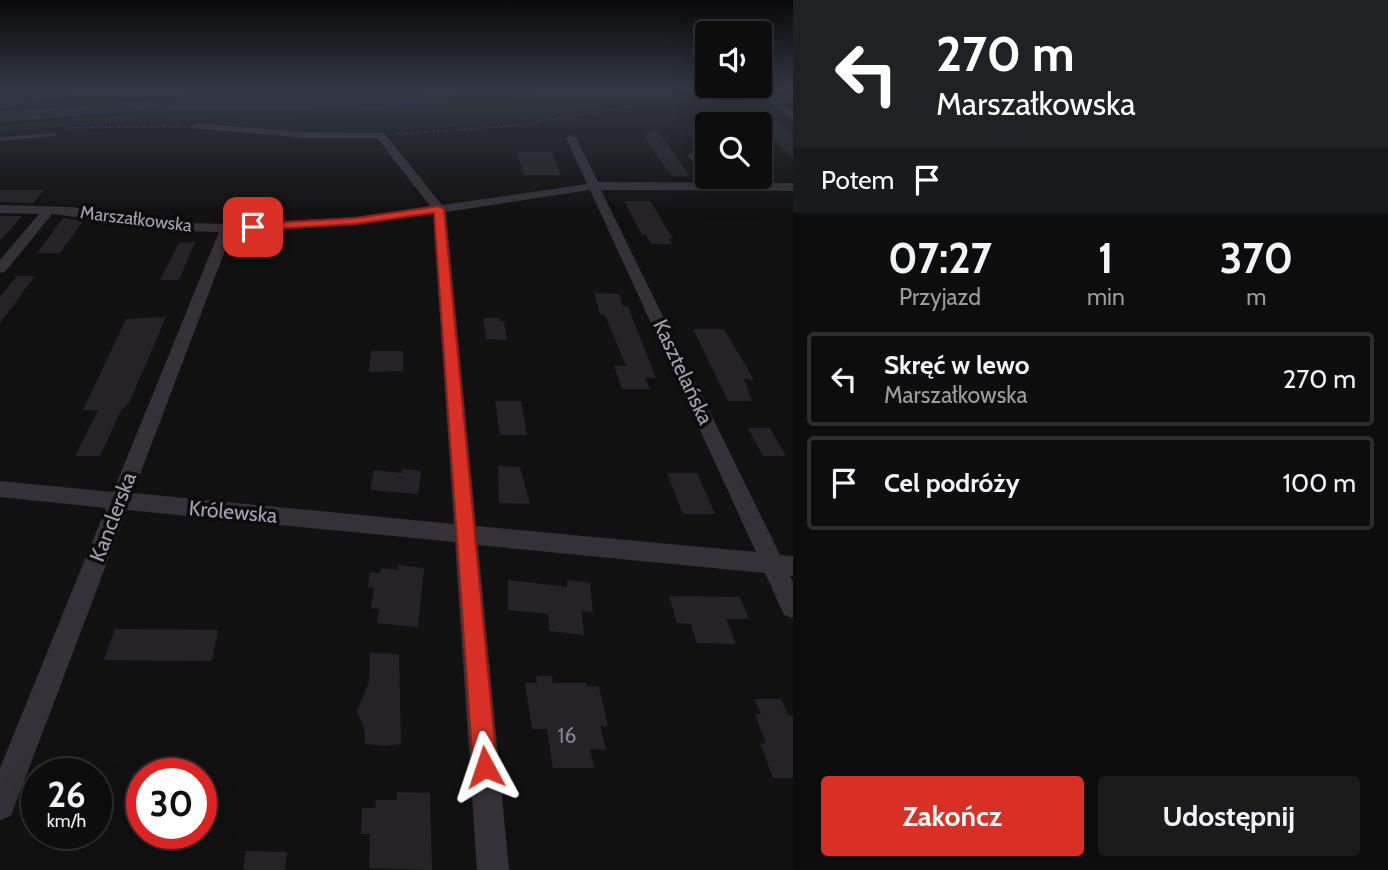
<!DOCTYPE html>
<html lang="pl">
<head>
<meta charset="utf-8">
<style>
  :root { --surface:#0e0d0e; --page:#1c1b1c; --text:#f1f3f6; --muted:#9b9c9e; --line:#2e2d2e; --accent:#d93025 }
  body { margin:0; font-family:Cabin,sans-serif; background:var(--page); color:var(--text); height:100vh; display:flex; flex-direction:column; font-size:26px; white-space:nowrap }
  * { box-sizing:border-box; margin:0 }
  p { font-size:23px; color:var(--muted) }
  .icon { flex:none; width:38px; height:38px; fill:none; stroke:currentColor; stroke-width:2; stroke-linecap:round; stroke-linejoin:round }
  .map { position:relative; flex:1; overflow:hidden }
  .sheet { display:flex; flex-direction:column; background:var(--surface); width:595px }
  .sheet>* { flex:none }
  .banner { background:#202124; color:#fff; overflow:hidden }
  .controls { position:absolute; left:695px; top:21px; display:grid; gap:14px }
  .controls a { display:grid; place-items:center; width:77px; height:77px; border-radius:7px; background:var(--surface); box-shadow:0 7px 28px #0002,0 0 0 2px var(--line); font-size:35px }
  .speed { position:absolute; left:21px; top:758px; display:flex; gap:14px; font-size:35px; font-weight:700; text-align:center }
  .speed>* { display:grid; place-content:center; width:91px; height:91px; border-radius:50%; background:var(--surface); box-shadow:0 7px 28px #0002,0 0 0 2px var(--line); line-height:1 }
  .speed small { font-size:18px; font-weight:400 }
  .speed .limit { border:10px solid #d22; background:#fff; color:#111 }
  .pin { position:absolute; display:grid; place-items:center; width:60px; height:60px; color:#fff; margin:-30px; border-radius:14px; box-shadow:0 4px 10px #0006 }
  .me { position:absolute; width:77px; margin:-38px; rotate:355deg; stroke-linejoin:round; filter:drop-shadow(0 0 5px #0008) }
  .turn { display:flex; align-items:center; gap:24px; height:147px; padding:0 28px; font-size:32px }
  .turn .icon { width:91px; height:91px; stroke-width:2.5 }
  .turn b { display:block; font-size:49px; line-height:60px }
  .then { display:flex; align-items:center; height:66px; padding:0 28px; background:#0003; gap:14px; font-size:26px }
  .eta { display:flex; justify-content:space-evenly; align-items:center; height:119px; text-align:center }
  .eta b { font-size:42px; font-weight:700; line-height:49px }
  .button { display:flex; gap:14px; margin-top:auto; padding:14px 28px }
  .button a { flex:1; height:80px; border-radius:7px; background:var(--accent); color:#fff; font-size:28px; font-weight:700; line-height:80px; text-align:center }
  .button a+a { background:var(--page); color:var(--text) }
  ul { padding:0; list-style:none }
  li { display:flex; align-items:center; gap:21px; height:94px; margin:0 14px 10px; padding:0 14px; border:4px solid var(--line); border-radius:7px }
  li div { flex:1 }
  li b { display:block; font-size:26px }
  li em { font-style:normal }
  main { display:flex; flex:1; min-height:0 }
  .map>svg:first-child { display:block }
  .green { fill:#171d1c }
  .water { fill:#282637 }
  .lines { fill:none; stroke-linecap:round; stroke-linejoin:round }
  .river { fill:#282637; fill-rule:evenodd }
  .building { fill:#252327 }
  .path { stroke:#3a373f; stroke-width:2; stroke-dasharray:2 2.5; stroke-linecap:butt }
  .lane { fill:#343138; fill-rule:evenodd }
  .street { fill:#343138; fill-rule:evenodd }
  .route { fill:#d93025; stroke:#8d1f18; stroke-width:2 }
  .labels { text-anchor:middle; stroke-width:7; stroke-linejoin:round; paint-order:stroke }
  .far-street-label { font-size:18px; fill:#a7a0b5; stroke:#0d0c0d }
  .street-label { font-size:21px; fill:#a7a0b5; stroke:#0d0c0d }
  .near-number-label { font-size:21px; fill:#868091 }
</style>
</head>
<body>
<main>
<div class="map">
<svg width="793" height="870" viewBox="0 0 793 870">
  <rect width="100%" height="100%" fill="#121112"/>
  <path class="green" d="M 579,89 L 720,89 C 592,110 471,132 340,132 C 292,133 244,124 197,123 C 131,121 65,125 0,132 L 0,126 L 108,114 L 126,115 L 158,108 L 182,115 L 224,111 L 288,116 L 302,111 L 414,107 Z"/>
  <path class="water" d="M 0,89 L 114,89 L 0,108 Z
    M 170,89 L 493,89 L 495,93 L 482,90 L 348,103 L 183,99 Z"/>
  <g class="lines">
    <path class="river" d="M 507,89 L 548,89 L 540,94 L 502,99 L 388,110 L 169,109 L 0,122 L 0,112 L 169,99 L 388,100 Z"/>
  </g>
  <path class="building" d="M 745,111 L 766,112 L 793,136 L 793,158 Z
    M 655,128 L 667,144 L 690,176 L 672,176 L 655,154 L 644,135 Z
    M 517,152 L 552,152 L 561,175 L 524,175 Z
    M 0,190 L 44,190 L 33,203 L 0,202 Z
    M 624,201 L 650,201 L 673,239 L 669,239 L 672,244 L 651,244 L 646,235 L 642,235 Z
    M 0,216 L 22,216 L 0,241 Z
    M 63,218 L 83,221 L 60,253 L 37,253 Z
    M 195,242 L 179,280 L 160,280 L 179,243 Z
    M 17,276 L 35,276 L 0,323 L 0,297 Z
    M 594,293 L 619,294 L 623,306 L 628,307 L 656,378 L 645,378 L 650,389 L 622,389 L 614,366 L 626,366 L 605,315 L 600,314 Z
    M 166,317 L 129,403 L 121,410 L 100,456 L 75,456 L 98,410 L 83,410 L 126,319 Z
    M 483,318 L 499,318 L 499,321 L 504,321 L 507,340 L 486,339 Z
    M 693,329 L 724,329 L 754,380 L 744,379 L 752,401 L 728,401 Z
    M 371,351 L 403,351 L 403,371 L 369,372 Z
    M 495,401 L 521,401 L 527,435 L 500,435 Z
    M 748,428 L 770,428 L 786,456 L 763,456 Z
    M 498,466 L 520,467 L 530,504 L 499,503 Z
    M 402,469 L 421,471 L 418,494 L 370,490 L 374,470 L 402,473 Z
    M 667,473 L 697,473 L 715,514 L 683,514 Z
    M 398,565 L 424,568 L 418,627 L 377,623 L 379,609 L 371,608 L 374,588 L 368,587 L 370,572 L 380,573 L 381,568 L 398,570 Z
    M 508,580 L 567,587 L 567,580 L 590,583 L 593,612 L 582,611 L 584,635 L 549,631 L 548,614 L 508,610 Z
    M 669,596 L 740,597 L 749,619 L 726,619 L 736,644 L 697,643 L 691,624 L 677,623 Z
    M 115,629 L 218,630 L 212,661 L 104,660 Z
    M 370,653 L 399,654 L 401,744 L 387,746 L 365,744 L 365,731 L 357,711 L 369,682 Z
    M 536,676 L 552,676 L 553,683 L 586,683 L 587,686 L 599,687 L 608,726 L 600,726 L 606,750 L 590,749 L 594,768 L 553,768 L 547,729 L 532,729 L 525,683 L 537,683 Z
    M 754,699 L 781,699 L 788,715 L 793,715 L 793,778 L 773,778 L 760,743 L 766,744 L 755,714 L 761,714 Z
    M 397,792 L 430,793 L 432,870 L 369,868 L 370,834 L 361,834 L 362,808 L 376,808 L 375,800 L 397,800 Z
    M 246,851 L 287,852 L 285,870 L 243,870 Z"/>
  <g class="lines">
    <path class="path" d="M 64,128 L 182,126
      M 397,134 L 510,126 L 737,89"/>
    <path class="lane" d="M 56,133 L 57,134 L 54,136 L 0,141 L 0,137 Z
      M 691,153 L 707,172 L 707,177 L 709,177 L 705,177 L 688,155 Z"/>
    <path class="street" d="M 767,96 L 773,96 L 793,112 L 793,120 L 767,100 Z
      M 195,123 L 305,132 L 384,133 L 442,205 L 587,184 L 566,138 L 571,135 L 576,138 L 598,182 L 793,183 L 793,191 L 601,190 L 780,555 L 793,556 L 793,576 L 790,576 L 793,582 L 793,618 L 784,615 L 765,573 L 478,545 L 509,870 L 477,870 L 455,542 L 127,510 L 15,805 L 11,816 L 0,820 L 0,768 L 106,508 L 0,497 L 0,481 L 113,492 L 219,232 L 187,231 L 52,214 L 5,272 L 0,273 L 0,260 L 39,214 L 0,213 L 0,205 L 72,207 L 187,223 L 227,224 L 355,217 L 430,206 L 377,138 L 305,138 L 191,128 L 190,126 ZM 590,190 L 756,552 L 476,526 L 446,212 ZM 433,213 L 454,524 L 133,493 L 232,232 L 355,225 Z"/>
  </g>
  <linearGradient id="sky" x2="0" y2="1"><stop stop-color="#0a090a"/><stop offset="0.42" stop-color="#333844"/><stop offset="1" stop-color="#333844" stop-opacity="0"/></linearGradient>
  <rect width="793" height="211" fill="url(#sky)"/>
  <path class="route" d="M 439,206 L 444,209 L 497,767 L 493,775 L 485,779 L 476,775 L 473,767 L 434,213 L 355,224 L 253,230 L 248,227 L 253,224 L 355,218 Z"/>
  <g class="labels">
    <g class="far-street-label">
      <text transform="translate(136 219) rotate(7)" y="6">Marszałkowska</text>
    </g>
    <g class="street-label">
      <text transform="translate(683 372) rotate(65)" y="7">Kasztelańska</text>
      <text transform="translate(233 512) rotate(5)" y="7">Królewska</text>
      <text transform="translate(113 517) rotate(-69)" y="7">Kanclerska</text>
    </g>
    <g class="near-number-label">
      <text x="567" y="743">16</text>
    </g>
  </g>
</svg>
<div class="controls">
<a><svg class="icon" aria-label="sound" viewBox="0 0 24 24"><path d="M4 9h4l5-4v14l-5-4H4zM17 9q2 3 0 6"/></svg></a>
<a><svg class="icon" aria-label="search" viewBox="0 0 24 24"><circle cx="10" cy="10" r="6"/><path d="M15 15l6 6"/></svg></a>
</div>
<div class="speed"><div>26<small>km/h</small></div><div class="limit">30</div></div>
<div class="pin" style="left:253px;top:227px;background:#d93025"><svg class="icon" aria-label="arrive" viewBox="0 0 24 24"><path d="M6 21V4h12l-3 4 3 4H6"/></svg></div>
<svg class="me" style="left:485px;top:767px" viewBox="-20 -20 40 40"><path d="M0-17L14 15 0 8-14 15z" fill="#d93025" stroke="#fff" stroke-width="4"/></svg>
</div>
<section class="sheet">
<div class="banner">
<div class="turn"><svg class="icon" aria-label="left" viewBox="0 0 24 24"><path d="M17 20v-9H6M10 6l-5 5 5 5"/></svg><div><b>270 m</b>Marszałkowska</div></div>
<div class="then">Potem<svg class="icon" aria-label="arrive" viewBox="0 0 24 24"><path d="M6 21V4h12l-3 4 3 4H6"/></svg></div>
</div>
<div class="eta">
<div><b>07:27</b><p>Przyjazd</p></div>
<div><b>1</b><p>min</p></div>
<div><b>370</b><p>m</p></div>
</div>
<ul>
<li><svg class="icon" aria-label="left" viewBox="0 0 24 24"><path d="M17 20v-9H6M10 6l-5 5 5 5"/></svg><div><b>Skręć w lewo</b><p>Marszałkowska</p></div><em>270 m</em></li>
<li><svg class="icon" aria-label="arrive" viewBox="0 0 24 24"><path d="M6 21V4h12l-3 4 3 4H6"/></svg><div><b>Cel podróży</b></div><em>100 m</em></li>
</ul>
<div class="button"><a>Zakończ</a><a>Udostępnij</a></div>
</section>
</main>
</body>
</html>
